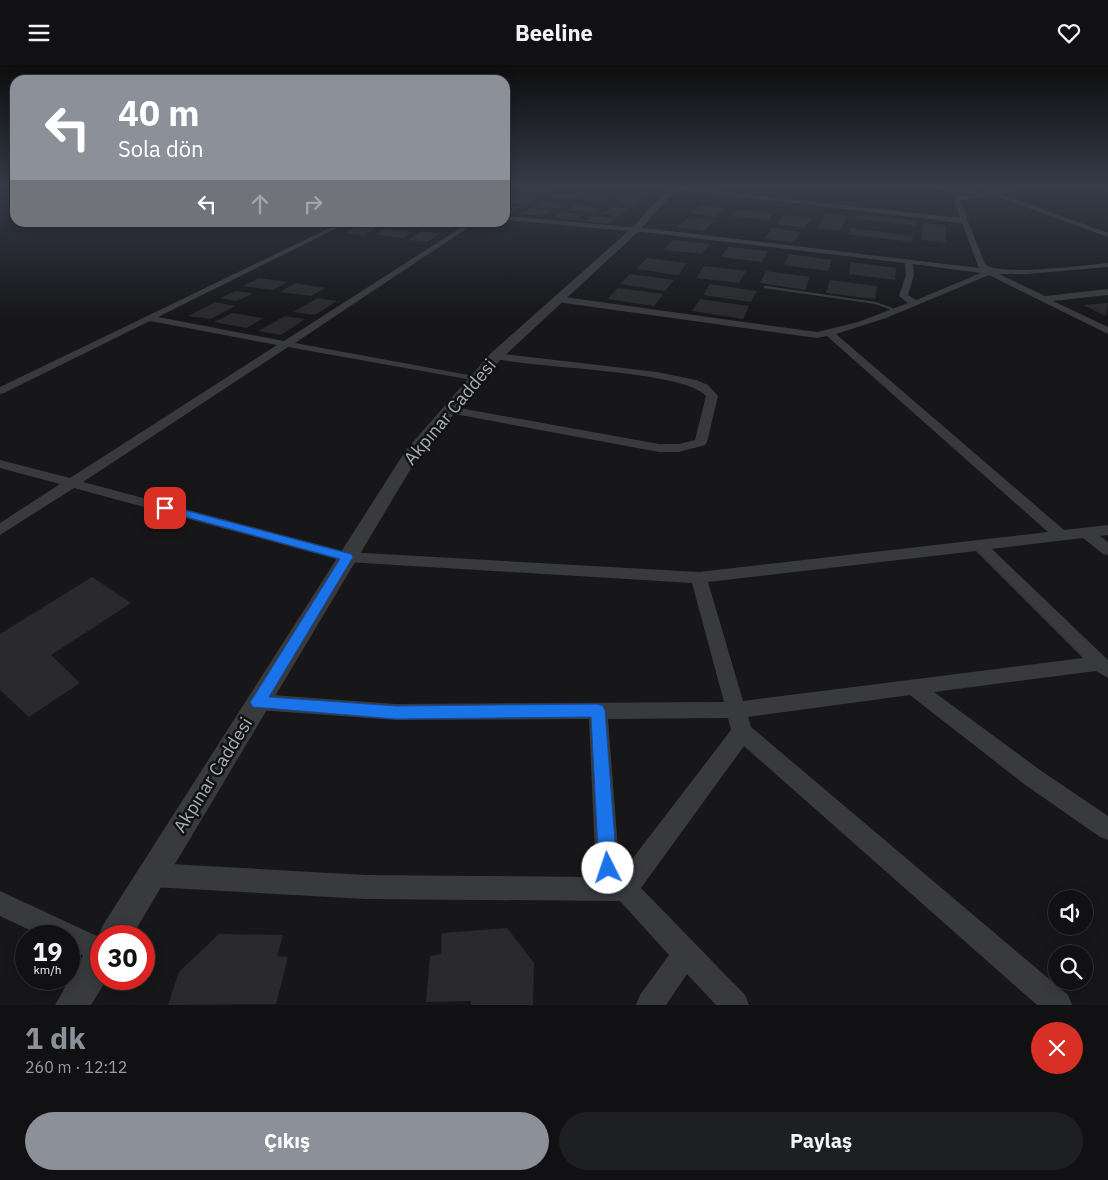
<!DOCTYPE html>
<html lang="tr">
<head>
<meta charset="utf-8">
<style>
  :root { --surface:#111113; --page:#1e1f21; --text:#f1f3f6; --muted:#9c9da0; --line:#303133; --accent:#8c9099 }
  body { margin:0; font-family:"IBM Plex Sans",sans-serif; background:var(--page); color:var(--text); height:100vh; display:flex; flex-direction:column; font-size:19px; white-space:nowrap }
  * { box-sizing:border-box; margin:0 }
  p { font-size:16px; color:var(--muted) }
  .icon { flex:none; width:28px; height:28px; fill:none; stroke:currentColor; stroke-width:2; stroke-linecap:round; stroke-linejoin:round }
  .map { position:relative; height:940px; overflow:hidden }
  .side { display:flex; flex-direction:column; background:var(--surface); flex:1 }
  .side>* { flex:none }
  .guide { position:absolute; left:10px; top:10px; width:500px; height:152px; border-radius:15px; box-shadow:0 2px 12px #0003,0 0 0 1px var(--line); background:#8c9099; color:#fff; overflow:hidden }
  .fabs { position:absolute; left:1048px; top:825px; display:grid; gap:10px }
  .fabs a { display:grid; place-items:center; width:45px; height:45px; border-radius:50%; background:var(--surface); box-shadow:0 2px 12px #0003,0 0 0 1px var(--line); font-size:25px }
  .speed { position:absolute; left:15px; top:860px; display:flex; gap:10px; font-size:25px; font-weight:700; text-align:center }
  .speed>* { display:grid; place-content:center; width:65px; height:65px; border-radius:50%; background:var(--surface); box-shadow:0 2px 12px #0003,0 0 0 1px var(--line); line-height:1 }
  .speed small { font-size:12px; font-weight:400 }
  .speed .limit { border:8px solid #d22; background:#fff; color:#111 }
  .pin { position:absolute; display:grid; place-items:center; width:42px; height:42px; color:#fff; margin:-21px; border-radius:10px; box-shadow:0 2px 8px #0006 }
  .me { position:absolute; width:55px; margin:-28px; rotate:356deg; stroke-linejoin:round; filter:drop-shadow(0 0 4px #0008) }
  .turn { display:flex; align-items:center; gap:18px; height:105px; padding:0 25px; font-size:22px }
  .turn .icon { width:65px; height:65px; stroke-width:2.5 }
  .turn b { display:block; font-size:35px; line-height:42px }
  .lanes { display:flex; align-items:center; height:48px; padding:0 25px; background:#0003; justify-content:center; gap:25px; direction:ltr }
  .lanes .off { opacity:.35 }
  .round { display:grid; place-items:center; flex:none; width:52px; height:52px; border-radius:26px; background:var(--page) }
  .headline { display:flex; align-items:center; justify-content:space-between; height:85px; padding:0 25px }
  h1 { font-size:30px; font-weight:700; line-height:38px; color:var(--accent) }
  .cta { display:flex; gap:10px; margin-top:auto; padding:10px 25px }
  .cta a { flex:1; height:58px; border-radius:30px; background:var(--accent); color:#fff; font-size:20px; font-weight:700; line-height:58px; text-align:center }
  .cta a+a { background:var(--page); color:var(--text) }
  header { display:flex; justify-content:space-between; align-items:center; height:65px; padding:0 25px; background:var(--surface); font-size:22px; font-weight:700 }
  .map>svg:first-child { display:block }
  .building { fill:#2a2a2d }
  .lines { fill:none; stroke-linecap:round; stroke-linejoin:round }
  .service { fill:#383a3e; fill-rule:evenodd }
  .minor { fill:#383a3e; fill-rule:evenodd }
  .tertiary { fill:#383a3e; fill-rule:evenodd }
  .route { fill:#1a73e8; stroke:#114b97 }
  .labels { text-anchor:middle; stroke-width:5; stroke-linejoin:round; paint-order:stroke }
  .street-label { font-size:18px; fill:#a9b0b9; stroke:#121214 }
</style>
</head>
<body>
<header><svg class="icon" aria-label="menu" viewBox="0 0 24 24"><path d="M4 6h16M4 12h16M4 18h16"/></svg>Beeline<svg class="icon" aria-label="heart" viewBox="0 0 24 24"><path d="M12 20l-8-8c-3-5 5-10 8-4 3-6 11-1 8 4z"/></svg></header>
<div class="map">
<svg width="1108" height="940" viewBox="0 0 1108 940">
  <rect width="100%" height="100%" fill="#171719"/>
  <path class="building" d="M 531,121 L 546,121 L 557,122 L 551,126 L 522,126 Z
    M 554,127 L 579,130 L 573,134 L 548,131 Z
    M 619,129 L 645,132 L 636,140 L 620,138 L 624,135 L 614,133 Z
    M 584,130 L 609,133 L 604,137 L 578,134 Z
    M 521,131 L 537,133 L 524,140 L 509,138 Z
    M 540,136 L 543,136 L 565,139 L 558,144 L 533,141 Z
    M 576,140 L 597,143 L 600,144 L 593,148 L 567,145 Z
    M 700,140 L 725,143 L 716,152 L 690,148 Z
    M 505,141 L 518,142 L 519,143 L 512,149 L 505,149 Z
    M 613,142 L 629,144 L 619,151 L 602,149 Z
    M 530,143 L 553,146 L 542,151 L 520,149 Z
    M 738,145 L 773,149 L 768,155 L 732,151 Z
    M 561,147 L 585,150 L 575,155 L 553,152 Z
    M 826,148 L 847,151 L 840,166 L 818,163 Z
    M 857,149 L 917,156 L 917,161 L 855,154 Z
    M 784,150 L 812,153 L 805,163 L 777,159 Z
    M 592,151 L 617,154 L 607,159 L 585,156 Z
    M 688,153 L 714,156 L 704,166 L 677,162 Z
    M 434,158 L 455,158 L 446,163 L 428,161 Z
    M 923,158 L 946,161 L 946,178 L 921,175 Z
    M 361,159 L 379,161 L 364,170 L 346,168 Z
    M 772,163 L 801,167 L 794,177 L 764,174 Z
    M 850,163 L 913,171 L 912,177 L 848,169 Z
    M 385,164 L 412,167 L 403,173 L 375,170 Z
    M 422,166 L 441,168 L 427,177 L 408,175 Z
    M 672,175 L 710,179 L 702,189 L 663,185 Z
    M 728,182 L 768,186 L 762,197 L 721,192 Z
    M 789,189 L 832,195 L 828,206 L 784,200 Z
    M 647,193 L 687,198 L 678,210 L 636,204 Z
    M 851,197 L 896,203 L 895,215 L 849,209 Z
    M 704,201 L 746,206 L 739,218 L 696,213 Z
    M 766,206 L 810,212 L 805,225 L 760,218 Z
    M 630,209 L 674,215 L 665,226 L 620,219 Z
    M 259,213 L 288,217 L 273,225 L 243,221 Z
    M 830,215 L 877,221 L 875,234 L 826,228 Z
    M 295,218 L 325,223 L 311,231 L 280,227 Z
    M 710,219 L 757,226 L 751,237 L 703,230 Z
    M 618,223 L 664,229 L 654,241 L 607,234 Z
    M 235,226 L 252,228 L 253,229 L 236,236 L 220,233 Z
    M 318,233 L 337,236 L 315,250 L 293,247 Z
    M 700,234 L 749,241 L 743,254 L 692,246 Z
    M 215,237 L 235,241 L 211,254 L 188,251 Z
    M 1108,238 L 1106,251 L 1083,240 Z
    M 232,248 L 262,253 L 262,254 L 246,263 L 214,257 Z
    M 285,251 L 305,254 L 281,270 L 258,266 Z
    M 92,512 L 131,538 L 51,590 L 80,618 L 29,652 L 0,625 L 0,569 Z
    M 507,863 L 534,898 L 533,940 L 471,940 L 471,936 L 426,937 L 430,891 L 441,889 L 442,868 Z
    M 219,869 L 283,870 L 277,891 L 288,892 L 276,939 L 168,940 L 179,907 Z"/>
  <g class="lines">
    <path class="service" d="M 766,221 L 876,237 L 898,245 L 894,246 L 875,239 L 764,223 L 764,221 Z"/>
    <path class="minor" d="M 509,121 L 517,121 L 505,128 L 505,124 Z
      M 915,121 L 974,125 L 976,128 L 1017,121 L 1033,121 L 998,128 L 1108,168 L 1108,172 L 990,129 L 960,136 L 985,199 C 999,212 1085,200 1108,198 L 1108,202 L 1027,209 L 999,209 L 1045,231 L 1108,224 L 1108,230 L 1053,236 L 1108,262 L 1108,269 L 989,210 L 886,253 L 836,269 L 1064,465 L 1108,460 L 1108,470 L 1100,471 L 1108,477 L 1108,490 L 1103,489 L 1083,473 L 992,484 L 1108,595 L 1108,613 L 1096,606 L 934,627 L 1040,705 L 1108,751 L 1108,775 L 1100,772 L 1024,719 L 910,630 L 748,652 L 751,662 L 1068,930 L 1072,940 L 1037,940 L 744,681 L 641,823 L 745,930 L 749,940 L 716,940 L 687,909 L 666,940 L 636,940 L 640,930 L 669,890 L 620,836 L 365,834 L 152,822 L 144,818 L 140,810 L 144,802 L 152,798 L 365,810 L 596,812 L 589,654 L 396,655 L 258,645 L 251,643 L 248,637 L 251,631 L 258,629 L 396,639 L 724,637 L 692,518 L 347,497 L 74,423 L 0,470 L 0,458 L 60,419 L 0,403 L 0,395 L 70,413 L 277,280 L 150,256 L 4,328 L 0,329 L 0,322 L 340,158 L 347,158 L 158,252 L 284,276 L 468,158 L 475,158 L 295,278 L 474,311 L 478,312 L 478,316 L 288,282 L 83,417 L 347,487 L 699,507 L 1048,467 L 827,271 L 817,273 L 557,237 L 553,234 L 557,231 L 817,267 L 858,257 L 908,238 L 899,231 L 906,210 L 905,198 L 652,168 L 505,155 L 505,151 L 652,164 L 979,203 L 962,158 L 675,124 L 678,122 L 960,153 L 954,135 L 960,131 L 972,129 ZM 913,199 L 981,208 L 916,235 L 908,230 L 914,210 ZM 976,486 L 1083,593 L 743,636 L 708,517 ZM 728,653 L 731,665 L 620,810 L 608,654 Z
      M 496,288 L 657,307 L 696,315 L 708,320 L 718,331 L 707,377 L 705,380 L 679,387 L 659,387 L 444,347 L 444,343 L 448,341 L 659,379 L 679,379 L 695,375 L 706,331 C 683,305 535,304 492,293 L 492,289 Z
      M 0,826 L 101,873 L 101,899 L 69,884 L 69,871 L 42,871 L 0,851 Z"/>
    <path class="tertiary" d="M 676,121 L 684,121 L 666,136 L 639,166 L 501,294 L 419,390 L 132,871 L 101,871 L 101,914 L 107,914 L 91,940 L 55,940 L 89,880 L 100,876 L 98,871 L 103,860 L 406,385 L 491,288 L 633,162 L 660,132 Z
      M 1094,121 L 1108,122 L 1108,126 L 1094,123 Z"/>
  </g>
  <linearGradient id="sky" x2="0" y2="1"><stop stop-color="#0d0d0e"/><stop offset="0.48" stop-color="#363c49"/><stop offset="1" stop-color="#363c49" stop-opacity="0"/></linearGradient>
  <rect width="1108" height="253" fill="url(#sky)"/>
  <path class="route" d="M 165,440 L 351,489 L 353,492 L 269,632 L 396,641 L 598,639 L 603,641 L 605,646 L 617,803 L 614,809 L 608,812 L 602,809 L 599,803 L 591,652 L 396,654 L 253,642 L 250,637 L 253,633 L 340,494 L 161,445 L 159,443 Z"/>
  <g class="labels">
    <g class="street-label">
      <text transform="translate(450 347) rotate(-50)" y="6">Akpınar Caddesi</text>
      <text transform="translate(213 710) rotate(-58)" y="6">Akpınar Caddesi</text>
    </g>
  </g>
</svg>
<div class="fabs">
<a><svg class="icon" aria-label="sound" viewBox="0 0 24 24"><path d="M4 9h4l5-4v14l-5-4H4zM17 9q2 3 0 6"/></svg></a>
<a><svg class="icon" aria-label="search" viewBox="0 0 24 24"><circle cx="10" cy="10" r="6"/><path d="M15 15l6 6"/></svg></a>
</div>
<div class="speed"><div>19<small>km/h</small></div><div class="limit">30</div></div>
<div class="pin" style="left:165px;top:443px;background:#d93025"><svg class="icon" aria-label="arrive" viewBox="0 0 24 24"><path d="M6 21V4h12l-3 4 3 4H6"/></svg></div>
<svg class="me" style="left:608px;top:803px" viewBox="-20 -20 40 40"><circle r="19" fill="#fff"/><path d="M0-13L10 11 0 6-10 11z" fill="#1a73e8"/></svg>
<div class="guide">
<div class="turn"><svg class="icon" aria-label="left" viewBox="0 0 24 24"><path d="M17 20v-9H6M10 6l-5 5 5 5"/></svg><div><b>40 m</b>Sola dön</div></div>
<div class="lanes"><svg class="icon" aria-label="left" viewBox="0 0 24 24"><path d="M17 20v-9H6M10 6l-5 5 5 5"/></svg><svg class="icon off" aria-label="ahead" viewBox="0 0 24 24"><path d="M12 20V5M6 11l6-6 6 6"/></svg><svg class="icon off" aria-label="right" viewBox="0 0 24 24"><path d="M7 20v-9h11M14 6l5 5-5 5"/></svg></div>
</div>
</div>
<section class="side">
<div class="headline"><div><h1>1 dk</h1><p>260 m · 12:12</p></div><a class="round" style="background:#d93025;color:#fff"><svg class="icon" aria-label="close" viewBox="0 0 24 24"><path d="M6 6l12 12M18 6L6 18"/></svg></a></div>
<div class="cta"><a>Çıkış</a><a>Paylaş</a></div>
</section>
</body>
</html>
